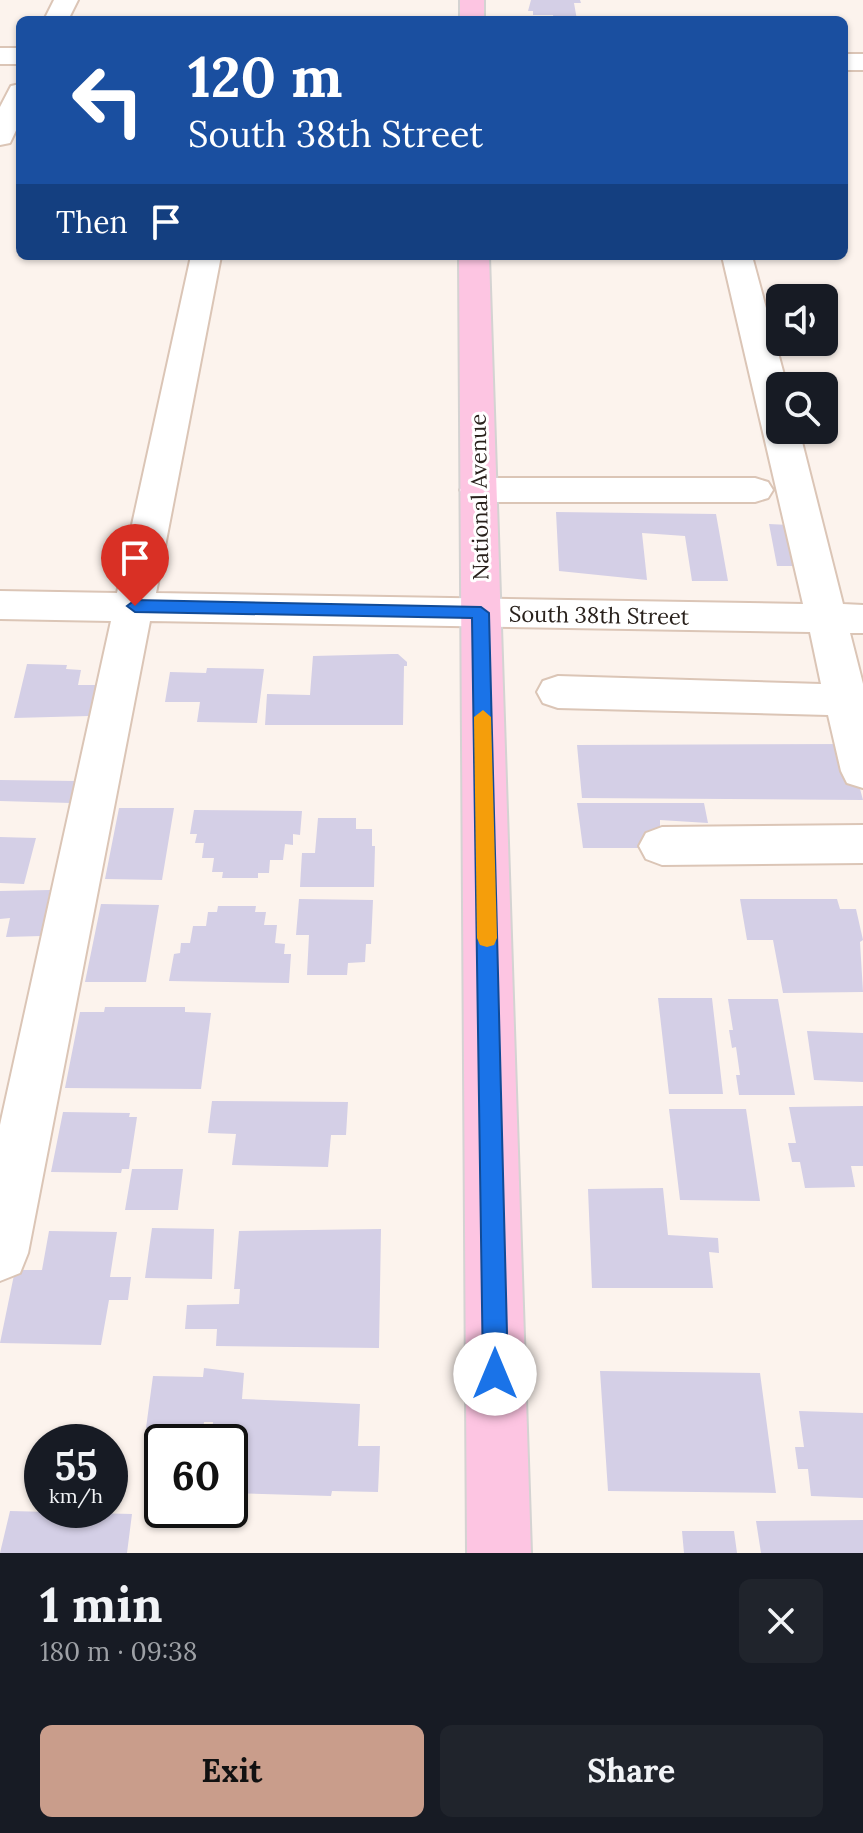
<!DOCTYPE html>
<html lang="en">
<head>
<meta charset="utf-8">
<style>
  :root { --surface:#171b24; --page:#20242c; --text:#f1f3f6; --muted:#9ea1a6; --accent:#c99d8b }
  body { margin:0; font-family:Lora,serif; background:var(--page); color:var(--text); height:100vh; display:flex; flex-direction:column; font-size:30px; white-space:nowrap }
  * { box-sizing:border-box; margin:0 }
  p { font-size:26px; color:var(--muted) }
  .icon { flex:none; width:44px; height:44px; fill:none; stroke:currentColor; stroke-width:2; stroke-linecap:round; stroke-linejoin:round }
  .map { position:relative; height:1553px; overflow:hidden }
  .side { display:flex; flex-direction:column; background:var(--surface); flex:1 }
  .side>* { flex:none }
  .banner { position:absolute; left:16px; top:16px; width:832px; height:244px; border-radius:12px; box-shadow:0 2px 6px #0004; background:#1a4fa0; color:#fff; overflow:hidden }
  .tools { position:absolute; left:766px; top:284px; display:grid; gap:16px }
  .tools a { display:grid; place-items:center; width:72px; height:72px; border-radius:12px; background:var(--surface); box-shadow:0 2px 6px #0004; font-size:40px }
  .speed { position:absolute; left:24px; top:1424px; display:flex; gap:16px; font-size:40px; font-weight:700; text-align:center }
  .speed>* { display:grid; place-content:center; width:104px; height:104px; border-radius:50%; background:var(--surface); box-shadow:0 2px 6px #0004; line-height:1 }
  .speed small { font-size:20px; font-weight:400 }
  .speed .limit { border:4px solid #111; border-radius:12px; background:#fff; color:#111 }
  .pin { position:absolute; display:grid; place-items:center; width:68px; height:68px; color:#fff; margin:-82px -34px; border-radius:50% 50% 50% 0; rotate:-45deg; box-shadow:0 0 8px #0007 }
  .pin .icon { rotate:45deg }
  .me { position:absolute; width:88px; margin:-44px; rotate:0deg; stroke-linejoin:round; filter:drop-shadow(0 0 6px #0008) }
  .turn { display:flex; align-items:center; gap:28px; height:168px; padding:0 40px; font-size:36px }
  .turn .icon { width:104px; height:104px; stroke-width:2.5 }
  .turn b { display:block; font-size:56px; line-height:68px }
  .then { display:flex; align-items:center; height:76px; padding:0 40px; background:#0003; gap:16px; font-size:30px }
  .round { display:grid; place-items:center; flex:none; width:84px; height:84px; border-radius:12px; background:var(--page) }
  .head { display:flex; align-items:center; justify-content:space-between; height:136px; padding:0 40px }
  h1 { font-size:48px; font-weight:700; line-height:60px }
  .button { display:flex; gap:16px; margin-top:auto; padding:16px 40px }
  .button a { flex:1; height:92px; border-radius:12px; background:var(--accent); color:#111; font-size:32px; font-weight:700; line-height:92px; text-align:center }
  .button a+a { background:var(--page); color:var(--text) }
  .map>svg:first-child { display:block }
  .building { fill:#d4cfe6 }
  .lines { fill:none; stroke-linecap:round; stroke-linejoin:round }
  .minor-casing { stroke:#dbc5b6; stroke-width:4 }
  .major-casing { stroke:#d4d3d2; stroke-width:4 }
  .minor { fill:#fff; fill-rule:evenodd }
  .major { fill:#fdc5e2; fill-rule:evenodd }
  .route { fill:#1a73e8; stroke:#114b97; stroke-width:2 }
  .slow { fill:#f59e0b }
  .labels { text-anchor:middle; stroke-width:6; stroke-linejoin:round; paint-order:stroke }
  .street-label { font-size:22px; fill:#29211c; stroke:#fff }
</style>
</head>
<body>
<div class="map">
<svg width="863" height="1553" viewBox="0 0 863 1553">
  <rect width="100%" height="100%" fill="#fcf3ed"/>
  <path class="building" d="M 531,0 L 580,0 L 581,3 L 574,3 L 577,20 L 554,20 L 553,15 L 533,15 L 533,11 L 528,11 Z
    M 556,512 L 716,514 L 728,581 L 692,581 L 685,536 L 642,533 L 647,580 L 559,571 Z
    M 769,524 L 789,525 L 797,566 L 777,566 Z
    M 392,654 L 398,654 L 407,662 L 407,666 L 404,666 L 403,725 L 265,725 L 267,694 L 310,695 L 313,656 Z
    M 27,664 L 67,665 L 66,669 L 81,670 L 78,685 L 97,685 L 89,716 L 14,718 Z
    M 207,668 L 264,669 L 257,723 L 197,722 L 200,702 L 165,702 L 170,672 L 206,673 Z
    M 848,744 L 863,800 L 582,798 L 577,745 Z
    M 0,780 L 76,781 L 71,803 L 0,801 Z
    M 577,803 L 704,803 L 708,823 L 660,820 L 660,848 L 583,848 Z
    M 119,808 L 174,808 L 162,880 L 105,879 Z
    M 194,810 L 302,811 L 300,835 L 293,834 L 293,845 L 285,844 L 283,860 L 270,860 L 269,873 L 258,873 L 258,878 L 222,878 L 223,872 L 212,872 L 214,858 L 202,858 L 204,843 L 195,843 L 197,834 L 190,834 Z
    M 318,818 L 356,818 L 356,829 L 372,829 L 372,846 L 375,846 L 374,887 L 300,887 L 302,853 L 315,853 Z
    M 0,837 L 36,838 L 24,884 L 0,883 Z
    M 50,890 L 41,936 L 6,937 L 10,918 L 0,919 L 0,891 Z
    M 299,899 L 373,900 L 371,944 L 366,944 L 365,962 L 348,963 L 347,975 L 307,975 L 309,935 L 296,935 Z
    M 740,899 L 837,899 L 840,909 L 856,909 L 863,940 L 860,942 L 863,992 L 783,993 L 773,940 L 747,940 Z
    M 101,904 L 159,905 L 146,982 L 85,982 Z
    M 218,906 L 256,906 L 255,912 L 266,912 L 264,925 L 277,925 L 275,943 L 285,944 L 284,954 L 291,954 L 289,983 L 169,981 L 174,954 L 180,953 L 181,943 L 190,943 L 193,926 L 206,926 L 208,912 L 217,912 Z
    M 658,998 L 712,998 L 723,1094 L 669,1094 Z
    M 728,999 L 778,999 L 795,1095 L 739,1095 L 736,1075 L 740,1075 L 736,1047 L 732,1048 L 729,1030 L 733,1030 Z
    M 105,1007 L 185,1007 L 185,1012 L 211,1013 L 201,1089 L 65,1088 L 80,1012 L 104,1012 Z
    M 807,1031 L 863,1033 L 863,1082 L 814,1080 Z
    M 212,1101 L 348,1102 L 346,1135 L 331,1135 L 328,1167 L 232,1165 L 236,1134 L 208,1133 Z
    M 863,1106 L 863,1166 L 851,1166 L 855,1187 L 805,1188 L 800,1162 L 792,1162 L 788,1143 L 796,1143 L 789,1107 Z
    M 669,1109 L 746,1109 L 760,1201 L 680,1200 Z
    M 63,1112 L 130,1113 L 129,1117 L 137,1117 L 129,1169 L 122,1169 L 121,1173 L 51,1172 Z
    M 132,1169 L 183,1169 L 178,1210 L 125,1210 Z
    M 663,1188 L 668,1235 L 718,1238 L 719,1253 L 709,1252 L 713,1288 L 592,1288 L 588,1189 Z
    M 152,1228 L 214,1229 L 212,1279 L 145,1278 Z
    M 381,1229 L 379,1348 L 216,1346 L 217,1329 L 185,1329 L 187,1305 L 239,1304 L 240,1289 L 234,1289 L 239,1231 Z
    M 49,1231 L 117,1232 L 110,1277 L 131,1277 L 128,1300 L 109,1300 L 101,1345 L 0,1343 L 15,1270 L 42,1270 Z
    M 204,1368 L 244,1373 L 242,1399 L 360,1404 L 358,1446 L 380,1446 L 378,1492 L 332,1491 L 331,1496 L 230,1493 L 230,1442 L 211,1442 L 213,1422 L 204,1422 L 203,1430 L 146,1428 L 153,1376 L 203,1377 Z
    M 600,1371 L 760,1373 L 776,1493 L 608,1491 Z
    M 799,1411 L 863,1413 L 863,1498 L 811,1496 L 808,1469 L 798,1469 L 795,1447 L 804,1447 Z
    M 10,1511 L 132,1514 L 127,1553 L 0,1553 Z
    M 863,1520 L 863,1553 L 761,1553 L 756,1521 Z
    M 682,1531 L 734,1531 L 737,1553 L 684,1553 Z"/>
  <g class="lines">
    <defs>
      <path id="minor" d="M 54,0 L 78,0 L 68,20 L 44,20 Z
        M 0,48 L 20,48 L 20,64 L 0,64 Z
        M 844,54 L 863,54 L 863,70 L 844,70 Z
        M 20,84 L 20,122 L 10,143 L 0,145 L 0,107 L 11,86 Z
        M 191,256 L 221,256 L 156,593 L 803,604 L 722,256 L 752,256 L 787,386 L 780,386 L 780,430 L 799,430 L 843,604 L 863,605 L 863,633 L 850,633 L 863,684 L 863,788 L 847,783 L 841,771 L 828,715 L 558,708 L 543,703 L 537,692 L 543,681 L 558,676 L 821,684 L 810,632 L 150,621 L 28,1253 L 20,1273 L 0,1281 L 0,1125 L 111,621 L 0,619 L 0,591 L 117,593 Z
        M 478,478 L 755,478 L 768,482 L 773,490 L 768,498 L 755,502 L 478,502 L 465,498 L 460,490 L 465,482 Z
        M 863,825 L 863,863 L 662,865 L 646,859 L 639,846 L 646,833 L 662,827 Z"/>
      <path id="major" d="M 460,0 L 484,0 L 484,20 L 460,20 Z
        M 459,256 L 489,256 L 531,1553 L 467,1553 Z"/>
    </defs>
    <use href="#minor" class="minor-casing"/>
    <use href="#major" class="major-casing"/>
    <use href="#minor" class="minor"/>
    <use href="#major" class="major"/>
  </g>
  <path class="route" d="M 135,600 L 481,607 L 489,613 L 508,1374 L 504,1383 L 495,1386 L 486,1383 L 483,1374 L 472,618 L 135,612 L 127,606 Z"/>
  <path class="slow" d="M 483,710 L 491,717 L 497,938 L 494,945 L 487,947 L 480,945 L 477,938 L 474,717 Z"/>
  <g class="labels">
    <g class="street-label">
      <text transform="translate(479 497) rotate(-91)" y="8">National Avenue</text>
      <text transform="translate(599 615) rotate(1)" y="8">South 38th Street</text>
    </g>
  </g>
</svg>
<div class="tools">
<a><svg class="icon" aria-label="sound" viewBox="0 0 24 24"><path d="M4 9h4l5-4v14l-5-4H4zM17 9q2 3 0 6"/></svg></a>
<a><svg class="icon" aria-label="search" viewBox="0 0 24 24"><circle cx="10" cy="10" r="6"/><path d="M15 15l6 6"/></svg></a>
</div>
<div class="speed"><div>55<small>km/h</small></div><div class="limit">60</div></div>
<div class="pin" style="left:135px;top:606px;background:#d93025"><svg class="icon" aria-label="arrive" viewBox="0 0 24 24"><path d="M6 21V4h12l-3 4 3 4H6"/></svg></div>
<svg class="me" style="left:495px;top:1374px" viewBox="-20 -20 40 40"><circle r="19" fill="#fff"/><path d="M0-13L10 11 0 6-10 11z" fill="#1a73e8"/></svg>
<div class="banner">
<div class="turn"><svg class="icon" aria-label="left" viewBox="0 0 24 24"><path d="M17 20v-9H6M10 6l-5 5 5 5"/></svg><div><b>120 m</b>South 38th Street</div></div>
<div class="then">Then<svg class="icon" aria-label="arrive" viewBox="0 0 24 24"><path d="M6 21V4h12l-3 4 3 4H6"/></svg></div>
</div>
</div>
<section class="side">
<div class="head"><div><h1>1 min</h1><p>180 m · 09:38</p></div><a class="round"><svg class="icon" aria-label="close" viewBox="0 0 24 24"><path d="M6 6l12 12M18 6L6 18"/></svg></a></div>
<div class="button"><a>Exit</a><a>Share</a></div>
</section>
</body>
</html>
